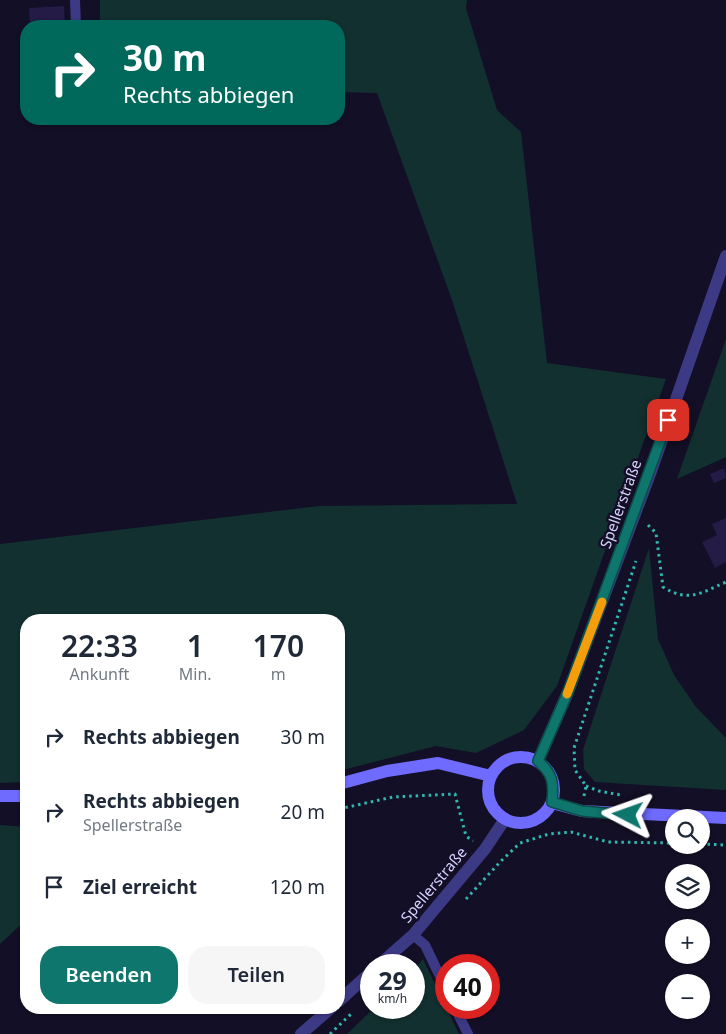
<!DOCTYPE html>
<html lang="de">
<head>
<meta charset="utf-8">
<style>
  :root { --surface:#fff; --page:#f6f6f7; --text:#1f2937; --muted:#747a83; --accent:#0f766e }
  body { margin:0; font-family:"Noto Sans",sans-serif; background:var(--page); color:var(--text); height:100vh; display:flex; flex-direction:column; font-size:19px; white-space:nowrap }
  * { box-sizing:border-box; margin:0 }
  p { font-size:16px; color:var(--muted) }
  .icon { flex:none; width:28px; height:28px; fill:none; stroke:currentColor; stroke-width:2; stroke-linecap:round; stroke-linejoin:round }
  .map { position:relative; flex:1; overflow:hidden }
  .sheet { position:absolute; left:20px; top:614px; width:325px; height:400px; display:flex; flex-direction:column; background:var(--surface); border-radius:20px; box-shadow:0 1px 4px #0004 }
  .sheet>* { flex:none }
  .hud { position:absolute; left:20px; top:20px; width:325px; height:105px; border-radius:20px; box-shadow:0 1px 4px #0004; background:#00695c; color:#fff; overflow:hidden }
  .fabs { position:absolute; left:665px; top:809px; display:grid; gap:10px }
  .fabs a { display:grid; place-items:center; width:45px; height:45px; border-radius:50%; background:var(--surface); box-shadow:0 1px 4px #0004; font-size:25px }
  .speed { position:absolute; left:360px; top:954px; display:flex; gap:10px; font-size:25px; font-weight:700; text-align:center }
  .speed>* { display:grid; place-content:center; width:65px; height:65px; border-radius:50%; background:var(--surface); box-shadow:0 1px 4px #0004; line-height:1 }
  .speed small { font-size:12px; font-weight:400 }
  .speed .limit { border:8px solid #d22; background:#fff; color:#111 }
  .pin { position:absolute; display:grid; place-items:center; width:42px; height:42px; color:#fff; margin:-21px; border-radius:10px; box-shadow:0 2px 8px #0006 }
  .me { position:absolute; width:55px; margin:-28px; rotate:274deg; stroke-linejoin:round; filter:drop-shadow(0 0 4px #0008) }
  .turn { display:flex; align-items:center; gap:18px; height:105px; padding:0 20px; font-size:22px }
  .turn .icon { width:65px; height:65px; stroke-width:2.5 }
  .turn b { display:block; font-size:35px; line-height:42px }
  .eta { display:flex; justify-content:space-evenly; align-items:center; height:85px; text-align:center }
  .eta b { font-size:30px; font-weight:600; line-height:35px }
  .primary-button { display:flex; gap:10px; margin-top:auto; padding:10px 20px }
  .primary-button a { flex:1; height:58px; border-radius:20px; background:var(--accent); color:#fff; font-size:20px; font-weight:600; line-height:58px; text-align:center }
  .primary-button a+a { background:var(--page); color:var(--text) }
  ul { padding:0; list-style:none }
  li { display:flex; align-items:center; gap:15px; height:75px; padding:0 20px }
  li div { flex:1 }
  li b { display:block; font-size:19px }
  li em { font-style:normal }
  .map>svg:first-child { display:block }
  .green { fill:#12302f }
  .building { fill:#241b47 }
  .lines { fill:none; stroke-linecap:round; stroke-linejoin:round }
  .path { stroke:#2fb8b0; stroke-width:3; stroke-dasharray:2.5 4; stroke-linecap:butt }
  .lane { stroke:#3d3a85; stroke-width:10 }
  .street { stroke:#3d3a85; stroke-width:12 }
  .secondary { stroke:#6f6bff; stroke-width:12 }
  .route-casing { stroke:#0a4d48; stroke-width:12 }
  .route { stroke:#0f766e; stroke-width:9 }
  .slow { stroke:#f59e0b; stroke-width:9 }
  .labels { text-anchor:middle; stroke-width:5; stroke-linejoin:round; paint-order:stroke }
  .street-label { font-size:15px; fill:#d9d4ff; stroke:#130f26 }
</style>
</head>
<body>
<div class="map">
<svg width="726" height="1034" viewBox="0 0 726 1034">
  <rect width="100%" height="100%" fill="#130f26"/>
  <path class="green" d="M 100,0 L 467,0 L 466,8 L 497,110 L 521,132 L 547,363 L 666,379 L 557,686 L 524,730 L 476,753 L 436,746 L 339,771 L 339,620 L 26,620 L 26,782 L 0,783 L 0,544 L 319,506 L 517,504 L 452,300 L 377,93 L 339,92 L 339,26 L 100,26 Z
    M 726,339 L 726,457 L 677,479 Z
    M 649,548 L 658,639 L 674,675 L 696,707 L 726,738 L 726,790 L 595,782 L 584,769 L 583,750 Z
    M 0,825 L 26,827 L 26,920 L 0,944 Z
    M 423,959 L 459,1034 L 347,1034 L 374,1008 L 414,1008 L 414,969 Z"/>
  <path class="building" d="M 46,5 L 47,7 L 64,6 L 65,26 L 30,26 L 29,8 L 46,7 Z
    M 724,468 L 726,478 L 714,483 L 710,474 Z
    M 726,518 L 726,562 L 715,568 L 702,542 L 717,535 L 712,524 Z"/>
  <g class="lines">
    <path class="path" d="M 648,525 L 656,533 L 663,587 C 688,603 701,593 726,582
      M 586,786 L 599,791 L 621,795
      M 584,796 L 586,786 L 575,770 L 574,748 L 636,561
      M 339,809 L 393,797 L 455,794 L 466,836 L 473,841
      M 701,844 L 726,845
      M 466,899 L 501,861 L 520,843 L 549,834 L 571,832 L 608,842 L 674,843
      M 330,1034 L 352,1013"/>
    <path class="lane" d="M 75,0 L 76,26
      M 413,935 L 425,945 L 446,989
      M 455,1008 L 468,1034"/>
    <path class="street" d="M 538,761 L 568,692 L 650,474 L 726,256
      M 379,965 L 413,935 L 485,849 L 505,819
      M 339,1001 L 371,972
      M 301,1034 L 331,1008"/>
    <path class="secondary" d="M488 790a33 33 0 1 1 66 0a33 33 0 1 1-66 0Z
      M 339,784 L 387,771 L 438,763 L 491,776
      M 0,796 L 26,796
      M 552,803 L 582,811 L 726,818"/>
  </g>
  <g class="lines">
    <defs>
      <path id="route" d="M 628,815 L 582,811 L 552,802 C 554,783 553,774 538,761 L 568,692 L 668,420"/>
    </defs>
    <use href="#route" class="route-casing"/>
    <use href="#route" class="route"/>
    <path class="slow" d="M 567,694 L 602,602"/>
  </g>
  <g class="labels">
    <g class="street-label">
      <text transform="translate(621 504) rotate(-70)" y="5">Spellerstraße</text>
      <text transform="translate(434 885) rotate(-50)" y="5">Spellerstraße</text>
    </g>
  </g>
</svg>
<div class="fabs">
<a><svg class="icon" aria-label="search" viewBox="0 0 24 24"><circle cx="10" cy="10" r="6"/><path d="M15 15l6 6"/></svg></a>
<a><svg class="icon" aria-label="layers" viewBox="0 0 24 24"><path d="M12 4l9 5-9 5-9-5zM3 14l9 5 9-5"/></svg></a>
<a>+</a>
<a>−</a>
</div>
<div class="speed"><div>29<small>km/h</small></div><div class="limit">40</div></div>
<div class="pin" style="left:668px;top:420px;background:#d93025"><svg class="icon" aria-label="arrive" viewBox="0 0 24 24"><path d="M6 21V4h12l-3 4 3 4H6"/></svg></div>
<svg class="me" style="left:628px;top:815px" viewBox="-20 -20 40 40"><path d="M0-17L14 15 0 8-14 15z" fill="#0f766e" stroke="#fff" stroke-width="4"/></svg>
<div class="hud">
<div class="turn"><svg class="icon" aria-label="right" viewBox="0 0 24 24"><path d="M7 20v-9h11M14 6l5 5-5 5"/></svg><div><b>30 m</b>Rechts abbiegen</div></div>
</div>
<section class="sheet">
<div class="eta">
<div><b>22:33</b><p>Ankunft</p></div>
<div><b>1</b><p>Min.</p></div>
<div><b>170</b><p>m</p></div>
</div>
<ul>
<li><svg class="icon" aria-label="right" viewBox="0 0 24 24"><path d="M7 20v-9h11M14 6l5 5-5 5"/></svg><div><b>Rechts abbiegen</b></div><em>30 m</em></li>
<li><svg class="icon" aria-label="right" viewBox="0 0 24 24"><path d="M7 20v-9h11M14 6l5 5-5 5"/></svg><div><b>Rechts abbiegen</b><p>Spellerstraße</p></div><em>20 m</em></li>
<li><svg class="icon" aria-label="arrive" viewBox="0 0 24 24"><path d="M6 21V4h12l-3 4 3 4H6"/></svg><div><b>Ziel erreicht</b></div><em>120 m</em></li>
</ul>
<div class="primary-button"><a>Beenden</a><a>Teilen</a></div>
</section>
</div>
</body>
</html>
